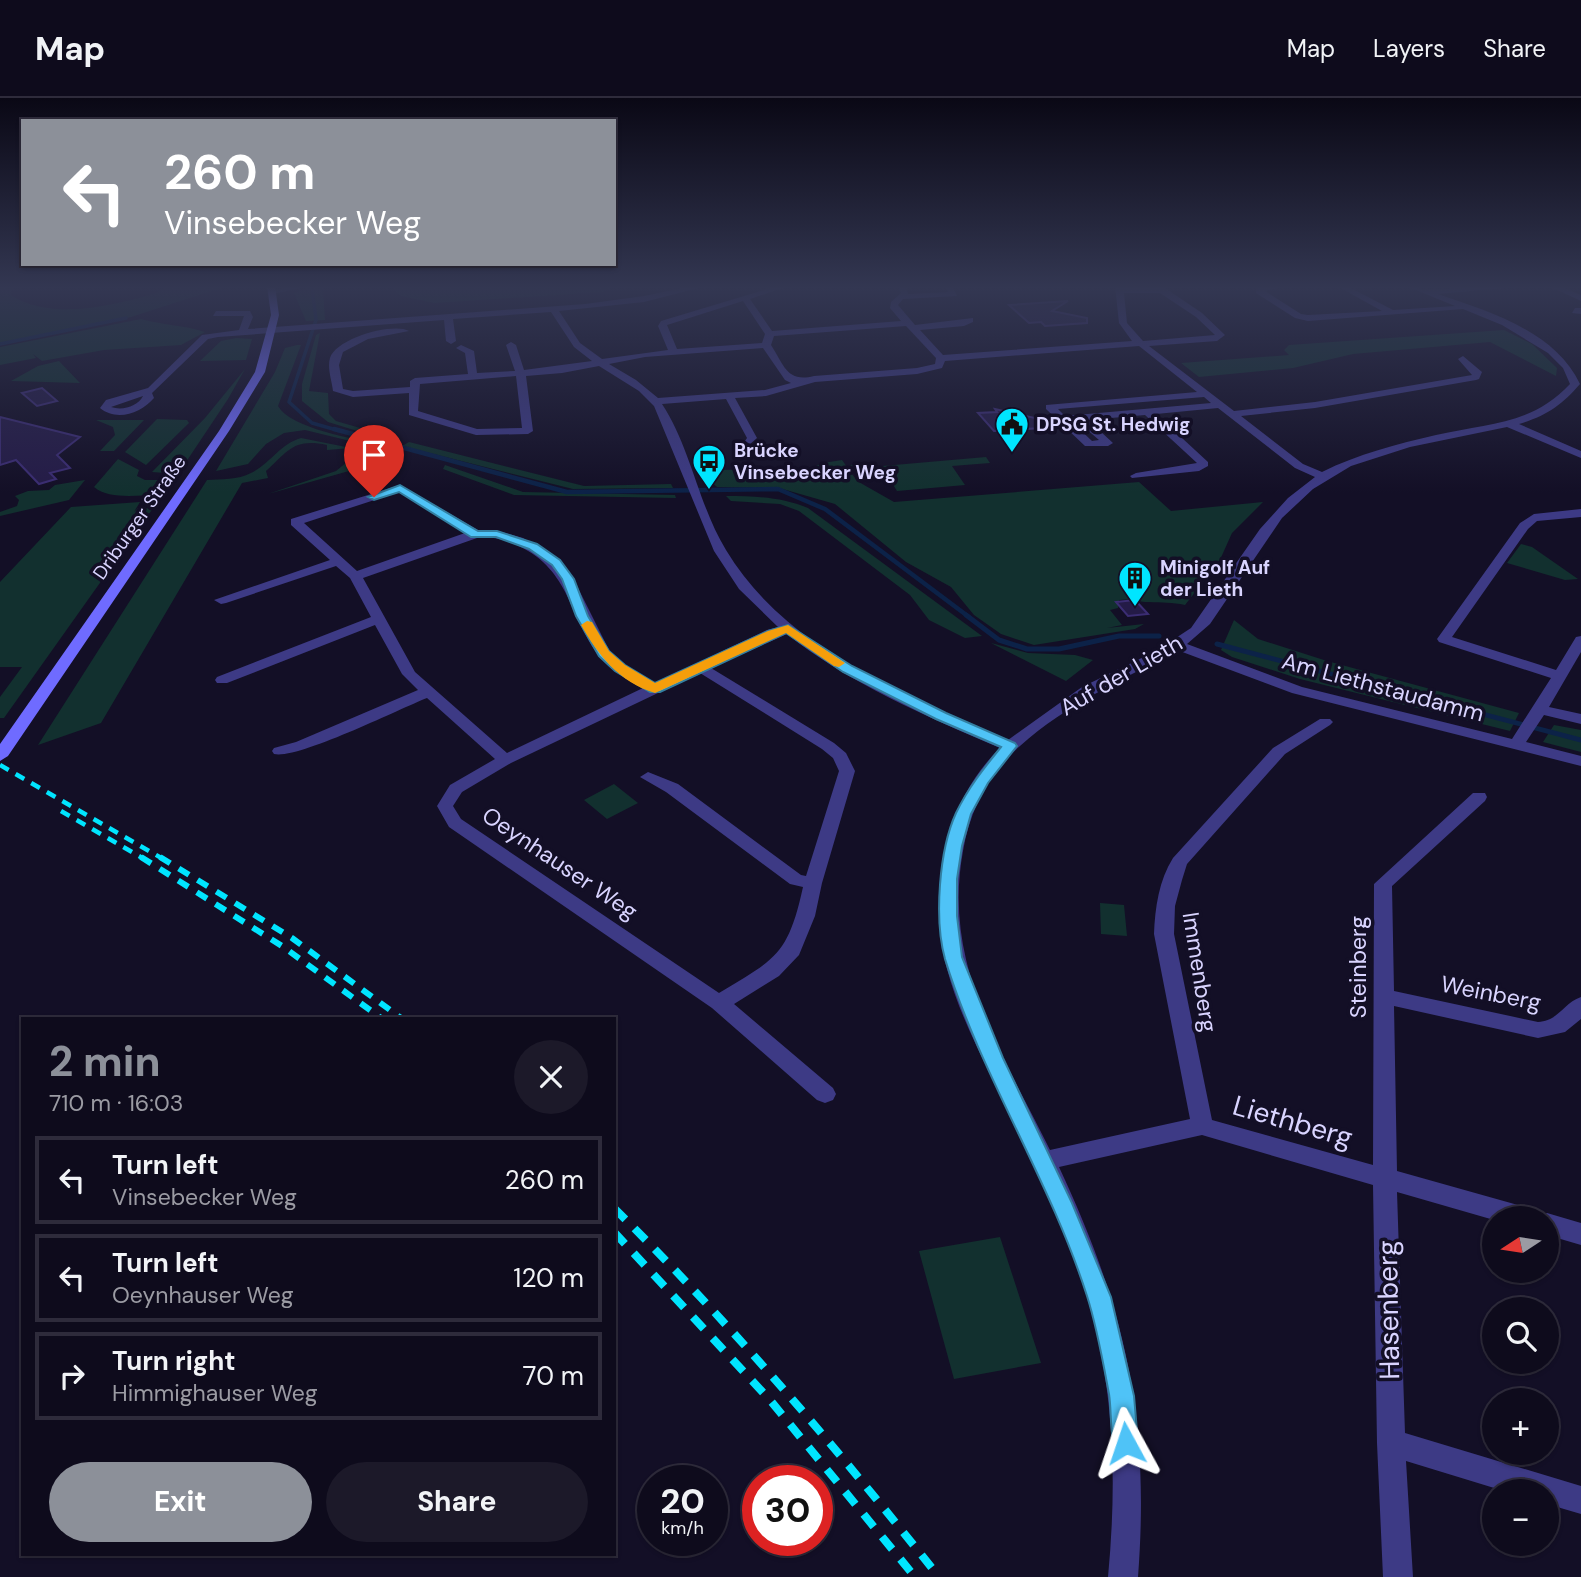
<!DOCTYPE html>
<html lang="en">
<head>
<meta charset="utf-8">
<style>
  :root { --surface:#0e0b1c; --page:#1c1929; --text:#f1f3f6; --muted:#9b9ba3; --line:#2e2b3b; --accent:#8c9099 }
  body { margin:0; font-family:"DM Sans",sans-serif; background:var(--page); color:var(--text); height:100vh; display:flex; flex-direction:column; font-size:26px; white-space:nowrap }
  * { box-sizing:border-box; margin:0 }
  p { font-size:23px; color:var(--muted) }
  .icon { flex:none; width:38px; height:38px; fill:none; stroke:currentColor; stroke-width:2; stroke-linecap:round; stroke-linejoin:round }
  .map { position:relative; flex:1; overflow:hidden }
  .side { position:absolute; left:21px; top:919px; width:595px; height:539px; display:flex; flex-direction:column; background:var(--surface); border-radius:0px; box-shadow:0 2px 5px #0004,0 0 0 2px var(--line) }
  .side>* { flex:none }
  .banner { position:absolute; left:21px; top:21px; width:595px; height:147px; border-radius:0px; box-shadow:0 2px 5px #0004,0 0 0 2px var(--line); background:#8c9099; color:#fff; overflow:hidden }
  .needle { width:46px; rotate:258deg }
  .buttons { position:absolute; left:1482px; top:1108px; display:grid; gap:14px }
  .buttons a { display:grid; place-items:center; width:77px; height:77px; border-radius:50%; background:var(--surface); box-shadow:0 2px 5px #0004,0 0 0 2px var(--line); font-size:35px }
  .speed { position:absolute; left:637px; top:1367px; display:flex; gap:14px; font-size:35px; font-weight:700; text-align:center }
  .speed>* { display:grid; place-content:center; width:91px; height:91px; border-radius:50%; background:var(--surface); box-shadow:0 2px 5px #0004,0 0 0 2px var(--line); line-height:1 }
  .speed small { font-size:18px; font-weight:400 }
  .speed .limit { border:10px solid #d22; background:#fff; color:#111 }
  .pin { position:absolute; display:grid; place-items:center; width:60px; height:60px; color:#fff; margin:-72px -30px; border-radius:50% 50% 50% 0; rotate:-45deg; box-shadow:0 0 7px #0007 }
  .pin .icon { rotate:45deg }
  .me { position:absolute; width:77px; margin:-38px; rotate:355deg; stroke-linejoin:round; filter:drop-shadow(0 0 5px #0008) }
  .turn { display:flex; align-items:center; gap:24px; height:147px; padding:0 28px; font-size:32px }
  .turn .icon { width:91px; height:91px; stroke-width:2.5 }
  .turn b { display:block; font-size:49px; line-height:60px }
  .round { display:grid; place-items:center; flex:none; width:74px; height:74px; border-radius:37px; background:var(--page) }
  .summary { display:flex; align-items:center; justify-content:space-between; height:119px; padding:0 28px }
  h1 { font-size:42px; font-weight:800; line-height:52px; color:var(--accent) }
  .action { display:flex; gap:14px; margin-top:auto; padding:14px 28px }
  .action a { flex:1; height:80px; border-radius:42px; background:var(--accent); color:#fff; font-size:28px; font-weight:800; line-height:80px; text-align:center }
  .action a+a { background:var(--page); color:var(--text) }
  ul { padding:0; list-style:none }
  li { display:flex; align-items:center; gap:21px; height:88px; margin:0 14px 10px; padding:0 14px; border:4px solid var(--line); border-radius:0px }
  li div { flex:1 }
  li b { display:block; font-size:26px }
  li em { font-style:normal }
  header { display:flex; align-items:center; gap:42px; box-sizing:border-box; height:98px; padding:0 35px; background:var(--surface); border-bottom:2px solid var(--line) }
  header strong { font-size:33px }
  nav { display:flex; gap:38px; margin-inline-start:auto; font-size:24px }
  .map>svg:first-child { display:block }
  .green { fill:#12302f }
  .lines { fill:none; stroke-linecap:round; stroke-linejoin:round }
  .stream-far2 { stroke:#0c2248; stroke-width:3.5 }
  .stream-far1 { stroke:#0c2248; stroke-width:4.5 }
  .stream { stroke:#0c2248; stroke-width:5 }
  .building { fill:#241b47; stroke:#3b2d73; stroke-width:2 }
  .street { fill:#3d3a85; fill-rule:evenodd }
  .secondary { fill:#6f6bff; fill-rule:evenodd }
  .rail-far2 { stroke:#00e5ff; stroke-width:4.5; stroke-dasharray:10 8; stroke-linecap:butt }
  .rail-far1 { stroke:#00e5ff; stroke-width:6; stroke-dasharray:12 10; stroke-linecap:butt }
  .rail { stroke:#00e5ff; stroke-width:8; stroke-dasharray:16 13; stroke-linecap:butt }
  .route { fill:#4fc3f7; stroke:#337fa1; stroke-width:2 }
  .slow { fill:#f59e0b }
  .labels { text-anchor:middle; stroke-width:7; stroke-linejoin:round; paint-order:stroke }
  .far-poi-label { font-size:19px; font-weight:bold; fill:#d9d4ff; stroke:#130f26; text-anchor:start }
  .far-street-label { font-size:19px; fill:#d9d4ff; stroke:#130f26 }
  .street-label { font-size:23px; fill:#d9d4ff; stroke:#130f26 }
  .near-street-label { font-size:28px; fill:#d9d4ff; stroke:#130f26 }
</style>
</head>
<body>
<header>
<strong>Map</strong>
<nav><a>Map</a><a>Layers</a><a>Share</a></nav>
</header>
<div class="map">
<svg width="1581" height="1479" viewBox="0 0 1581 1479">
  <rect width="100%" height="100%" fill="#130f26"/>
  <path class="green" d="M 0,188 L 12,188 L 11,197 C 51,223 110,208 153,196 C 160,194 166,189 173,188 C 190,185 209,188 227,188 L 131,219 L 0,245 Z
    M 315,188 L 323,189 L 325,222 L 306,223 L 294,195 Z
    M 390,188 L 613,188 L 603,194 L 434,205 L 401,198 Z
    M 141,221 C 162,227 184,227 205,234 L 181,247 L 104,252 L 42,263 L 33,256 L 36,260 L 0,267 L 0,249 Z
    M 1504,232 L 1532,246 L 1557,270 L 1556,278 L 1490,244 L 1353,256 L 1293,270 L 1199,279 L 1181,265 L 1289,257 L 1284,252 L 1289,247 Z
    M 320,235 L 309,293 L 328,295 L 329,316 L 336,323 L 398,341 L 393,344 L 328,324 L 302,303 L 302,286 L 316,237 Z
    M 236,240 L 252,241 L 246,262 L 200,263 L 221,243 Z
    M 297,247 L 301,247 L 278,308 C 291,331 354,340 380,347 L 375,349 L 305,332 L 284,335 L 266,346 L 248,366 L 216,373 L 275,274 L 285,250 Z
    M 59,263 L 80,285 L 11,283 L 38,268 Z
    M 245,271 L 228,301 L 178,376 L 152,374 L 205,320 Z
    M 157,321 L 187,322 L 189,325 L 146,367 L 125,354 Z
    M 96,322 L 144,322 L 114,353 L 100,353 L 115,337 L 113,329 Z
    M 301,340 L 351,350 L 327,352 L 327,347 C 294,340 289,352 266,373 L 268,380 L 242,385 L 101,625 L 38,647 L 207,382 C 221,381 238,382 251,375 C 270,366 280,346 301,340 Z
    M 409,344 L 584,388 L 671,386 L 673,390 L 573,391 L 402,348 Z
    M 378,358 L 391,361 L 268,396 L 336,373 L 352,360 Z
    M 986,359 L 990,365 L 952,368 L 965,387 L 897,393 L 885,374 L 875,375 L 876,378 L 858,380 L 850,367 L 868,365 L 871,369 Z
    M 118,361 L 139,372 L 137,378 L 145,382 L 173,382 L 4,620 L 0,620 L 0,599 L 22,569 L 0,569 L 0,484 L 71,409 L 140,404 L 134,414 L 138,410 L 149,410 L 157,397 C 138,397 109,402 94,389 Z
    M 842,362 L 857,383 L 894,404 L 1139,384 L 1171,413 L 1263,404 L 1232,435 L 1219,464 L 1185,507 C 1172,504 1162,505 1149,504 C 1138,504 1131,500 1119,502 L 1118,510 L 1110,512 L 1122,527 L 1107,530 L 1144,526 L 1135,531 L 1034,547 L 1001,536 L 974,517 L 951,489 L 906,464 L 835,406 L 779,390 L 717,389 L 711,384 L 707,372 L 809,371 L 823,365 Z
    M 445,367 L 523,394 L 675,397 L 676,400 L 514,397 L 443,371 Z
    M 85,382 L 69,402 L 0,418 L 0,414 L 17,408 L 19,402 L 15,398 L 28,393 L 49,392 L 55,387 Z
    M 726,398 C 755,398 781,399 808,410 L 982,538 L 965,540 L 929,522 L 910,497 L 799,413 L 780,406 L 731,403 Z
    M 1521,446 L 1532,449 L 1578,481 L 1565,482 L 1507,465 Z
    M 1234,522 L 1258,541 L 1327,563 L 1519,615 L 1510,633 L 1300,581 L 1232,559 L 1221,552 Z
    M 991,545 L 1028,555 L 1075,557 L 1093,562 L 1066,583 Z
    M 1554,627 L 1581,632 L 1581,654 L 1543,644 Z
    M 614,686 L 638,705 L 607,721 L 584,702 Z
    M 1100,805 L 1124,807 L 1127,838 L 1101,836 Z
    M 1000,1139 L 1041,1265 L 954,1281 L 919,1153 Z"/>
  <g class="lines">
    <path class="stream-far2" d="M 312,189 L 316,222 L 289,304 L 312,325 L 340,333
      M 0,246 L 126,220"/>
    <path class="stream-far1" d="M 334,331 L 567,394 L 778,391 L 825,411 L 969,519"/>
    <path class="stream" d="M 966,517 L 999,542 L 1027,551 L 1059,551 L 1119,538 L 1159,538
      M 1217,546 L 1581,642"/>
  </g>
  <path class="building" d="M 1068,203 L 1052,213 L 1087,220 L 1087,225 L 1045,228 L 1041,224 L 1029,225 L 1009,207 Z
    M 42,290 L 57,303 L 37,308 L 22,295 Z
    M 995,311 L 1057,325 L 1058,329 L 994,333 L 978,315 L 997,314 Z
    M 0,319 L 80,339 L 57,357 L 70,370 L 50,375 L 56,381 L 39,386 L 16,362 L 0,367 Z
    M 1135,502 L 1148,516 L 1128,518 L 1116,504 Z"/>
  <g class="lines">
    <path class="street" d="M 293,188 L 309,188 L 273,196 L 269,194 Z
      M 692,188 L 706,188 L 644,204 L 559,213 L 580,245 L 602,261 L 668,252 L 658,228 L 661,223 L 777,188 L 789,188 L 750,201 L 772,233 L 901,223 L 890,210 L 891,204 L 901,195 L 898,188 L 906,188 L 908,196 L 948,194 L 944,188 L 952,188 L 957,198 L 903,201 L 898,207 L 915,227 L 973,220 L 973,224 L 964,228 L 920,232 L 943,257 L 1132,243 L 1119,225 L 1115,188 L 1123,188 L 1123,190 L 1165,190 L 1202,215 L 1225,237 L 1217,243 L 1149,248 L 1234,313 L 1315,304 L 1472,277 L 1458,261 L 1463,258 L 1482,274 L 1479,281 L 1476,282 L 1315,310 L 1241,318 L 1303,366 L 1322,374 C 1358,356 1397,346 1436,337 C 1488,325 1532,327 1570,286 L 1563,270 L 1548,255 L 1502,227 L 1463,211 L 1308,223 L 1295,220 L 1256,195 L 1256,191 L 1262,188 L 1287,188 L 1265,193 L 1301,216 L 1308,217 L 1382,213 L 1337,188 L 1347,188 L 1393,212 L 1455,208 L 1406,188 L 1427,192 L 1509,188 L 1505,190 L 1438,196 C 1490,214 1555,233 1580,286 C 1562,307 1546,318 1519,326 L 1581,353 L 1581,360 L 1507,329 L 1410,349 L 1351,368 L 1313,391 L 1282,420 L 1210,526 L 1187,546 L 1302,589 L 1512,641 L 1551,580 L 1439,544 L 1437,541 L 1520,425 L 1534,416 L 1581,411 L 1581,419 L 1537,423 L 1528,431 L 1452,539 L 1556,572 L 1576,539 L 1581,538 L 1581,554 L 1549,609 L 1581,616 L 1581,626 L 1544,617 L 1526,644 L 1581,658 L 1581,668 L 1292,595 L 1177,552 C 1122,583 1068,605 1020,648 C 988,676 970,712 963,753 C 942,867 1002,954 1050,1052 L 1190,1021 L 1154,836 C 1155,810 1159,782 1173,760 L 1273,650 L 1320,621 L 1330,621 L 1333,624 L 1330,627 L 1285,656 L 1187,766 L 1182,782 L 1175,808 L 1174,836 L 1212,1022 L 1373,1067 L 1374,786 L 1473,695 L 1485,695 L 1487,699 L 1485,703 L 1392,788 L 1394,893 L 1538,924 C 1559,923 1563,905 1581,899 L 1581,921 L 1565,934 L 1538,940 L 1394,908 L 1397,1073 L 1525,1109 L 1533,1113 L 1537,1120 L 1494,1122 L 1397,1094 L 1405,1335 L 1581,1388 L 1581,1416 L 1547,1406 L 1547,1393 L 1504,1393 L 1406,1363 L 1413,1479 L 1383,1479 L 1377,1345 L 1373,1087 L 1202,1037 L 1059,1069 C 1126,1212 1150,1321 1138,1479 L 1108,1479 C 1117,1384 1115,1288 1086,1196 C 1068,1138 1043,1083 1018,1031 C 993,979 962,927 947,871 C 927,796 943,705 1000,650 C 926,618 850,586 787,536 L 711,570 L 834,645 L 846,655 L 855,673 L 822,785 L 815,818 L 799,857 L 779,878 L 734,906 L 833,990 L 836,996 L 833,1002 L 825,1005 L 817,1002 L 712,910 L 449,729 L 437,708 L 450,687 L 495,661 L 427,600 C 399,611 297,662 274,656 L 272,653 L 274,650 L 296,644 L 418,592 L 402,576 L 375,527 L 227,585 L 217,585 L 215,582 L 217,579 L 371,519 L 350,480 L 336,468 L 226,505 L 221,506 L 214,502 L 330,462 L 291,427 L 291,421 L 400,387 L 478,432 L 498,433 L 523,440 L 557,461 L 578,490 L 609,552 L 625,567 L 655,585 L 767,532 L 778,529 L 739,491 L 714,453 L 654,308 L 639,293 L 599,268 L 562,275 L 526,278 L 533,333 L 528,336 L 476,337 L 409,317 L 409,295 L 353,299 L 333,293 C 332,283 327,270 330,260 C 336,240 394,224 409,233 L 368,241 L 343,254 L 339,267 L 343,291 L 353,293 L 410,289 L 410,283 L 415,280 L 468,276 L 465,255 L 456,250 L 461,247 L 474,253 L 477,275 L 515,273 L 506,247 L 511,244 L 516,247 L 524,272 L 592,263 L 574,249 L 551,214 L 453,221 L 456,243 L 451,246 L 446,243 L 444,222 L 218,239 L 208,241 L 152,295 L 154,300 C 141,315 117,324 100,310 L 106,302 L 148,290 L 202,237 L 239,232 L 244,218 L 213,218 L 216,213 L 250,213 L 253,219 L 248,231 L 585,206 L 644,198 ZM 1124,195 L 1160,195 L 1196,219 L 1215,237 L 1143,243 L 1127,225 ZM 743,203 L 765,236 L 762,245 L 677,251 L 667,227 ZM 906,228 L 936,260 L 935,266 L 917,270 L 814,278 C 787,285 784,267 771,247 L 774,238 ZM 1139,248 L 1197,294 L 1046,307 L 1046,311 L 1085,348 L 1108,348 L 1113,345 L 1088,322 L 1145,317 L 1197,365 L 1136,375 L 1130,378 L 1132,380 L 1199,373 L 1208,368 L 1208,364 L 1156,316 L 1218,310 L 1295,370 L 1315,379 L 1288,400 L 1260,431 L 1191,530 L 1156,553 L 1082,589 L 1008,642 C 906,598 786,552 726,452 C 698,406 691,350 662,306 L 726,301 L 747,340 L 745,343 L 750,346 L 757,340 L 735,300 L 766,298 L 815,284 L 917,276 L 942,270 L 945,263 ZM 763,250 L 785,282 L 791,285 L 765,292 L 658,300 L 636,282 L 609,266 L 645,259 ZM 516,278 L 522,330 L 477,331 L 418,313 L 420,286 ZM 143,298 C 138,308 123,313 111,309 ZM 1204,299 L 1211,305 L 1065,318 L 1058,311 ZM 1071,323 L 1077,323 L 1099,342 L 1092,343 ZM 399,394 L 465,435 L 357,473 L 304,425 ZM 477,440 C 492,438 506,441 519,448 C 571,473 568,518 600,559 C 611,573 628,582 643,590 L 507,655 L 415,574 L 363,480 ZM 700,575 L 822,651 L 833,660 L 839,673 L 806,778 L 801,777 L 678,686 L 648,674 L 640,679 L 666,694 L 790,786 L 803,789 C 788,857 776,861 719,895 L 461,721 L 453,708 L 462,694 L 511,665 Z
      M 1549,188 L 1560,188 L 1581,197 L 1581,203 Z
      M 1575,210 L 1581,210 L 1581,216 L 1572,215 Z
      M 1547,1115 L 1581,1125 L 1581,1147 L 1547,1137 L 1547,1120 L 1538,1120 Z"/>
    <path class="secondary" d="M 267,188 L 275,188 L 279,217 L 265,274 L 229,333 L 8,658 L 0,663 L 0,646 L 219,333 L 255,274 L 271,217 Z"/>
    <path class="rail-far2" d="M 0,667 L 163,761
      M 61,713 L 144,761"/>
    <path class="rail-far1" d="M 141,759 L 282,848 L 381,920
      M 160,759 L 292,840 L 401,920"/>
    <path class="rail" d="M 614,1110 C 731,1226 837,1350 939,1479
      M 614,1134 L 770,1302 L 915,1479"/>
  </g>
  <linearGradient id="sky" x2="0" y2="1"><stop stop-color="#0a0815"/><stop offset="0.48" stop-color="#333752"/><stop offset="1" stop-color="#333752" stop-opacity="0"/></linearGradient>
  <rect width="1581" height="395" fill="url(#sky)"/>
  <path class="route" d="M 400,387 L 478,433 L 497,433 L 537,446 L 560,462 L 574,481 L 588,518 L 609,553 L 625,567 L 655,585 L 768,533 L 788,527 L 852,568 L 946,615 L 1015,645 L 1017,648 L 988,685 L 971,716 L 962,748 L 957,781 L 957,818 L 962,859 L 1003,960 L 1072,1105 L 1111,1199 L 1134,1298 L 1138,1345 L 1135,1354 L 1126,1357 L 1117,1354 C 1109,1336 1112,1315 1109,1296 C 1103,1264 1097,1229 1087,1198 C 1050,1082 981,978 945,861 C 934,821 939,752 956,715 C 968,690 984,670 1001,649 L 936,621 L 843,574 L 786,535 L 660,594 L 650,594 L 615,573 L 599,558 L 576,518 L 562,481 L 552,467 L 529,451 L 496,439 L 471,439 L 399,394 L 374,402 L 368,399 Z"/>
  <path class="slow" d="M 587,523 L 592,524 L 609,553 L 625,567 L 655,585 L 768,533 L 788,527 L 845,565 L 839,569 L 834,568 L 786,535 L 655,595 C 619,584 598,557 581,527 Z"/>
  <defs>
    <symbol id="civic-pin" viewBox="-11 -11 22 30"><path d="M0 17L-7.5 6A9.5 9.5 0 1 1 7.5 6Z" fill="#00e5ff" stroke="#130f26"/><path d="M-.6-6.5H3V-4.5H.6V-3L4-1V1h2V6H-6V1h2V-1L-.6-3ZM-1.2 2.5V6h2.4V2.5Z" fill="#111"/></symbol>
    <symbol id="bus-pin" viewBox="-11 -11 22 30"><path d="M0 17L-7.5 6A9.5 9.5 0 1 1 7.5 6Z" fill="#00e5ff" stroke="#130f26"/><path d="M-5-6H5V4H4V6H2V4H-2V6H-4V4H-5ZM-3.5-4V0h7V-4ZM-3.5 1.2v1.5H-2V1.2ZM2 1.2v1.5H3.5V1.2Z" fill="#111"/></symbol>
    <symbol id="building-pin" viewBox="-11 -11 22 30"><path d="M0 17L-7.5 6A9.5 9.5 0 1 1 7.5 6Z" fill="#00e5ff" stroke="#130f26"/><path d="M-4-6H4V6H1V3H-1V6H-4ZM-2.5-4.3h1.7v1.8h-1.7ZM.8-4.3h1.7v1.8H.8ZM-2.5-1h1.7V.8h-1.7ZM.8-1h1.7V.8H.8Z" fill="#111"/></symbol>
  </defs>
  <g fill-rule="evenodd">
    <use href="#civic-pin" x="993" y="307" width="38" height="52"/>
    <use href="#bus-pin" x="690" y="344" width="38" height="52"/>
    <use href="#building-pin" x="1116" y="461" width="38" height="52"/>
  </g>
  <g class="labels">
    <g class="far-poi-label">
      <text x="1036" y="333">DPSG St. Hedwig</text>
      <text x="734" y="359">Brücke<tspan x="734" dy="22">Vinsebecker Weg</tspan></text>
      <text x="1160" y="476">Minigolf Auf<tspan x="1160" dy="22">der Lieth</tspan></text>
    </g>
    <g class="far-street-label">
      <text transform="translate(139 419) rotate(-55)" y="7">Driburger Straße</text>
    </g>
    <g class="street-label">
      <text transform="translate(1121 577) rotate(-30)" y="8">Auf der Lieth</text>
      <text transform="translate(1383 589) rotate(15)" y="8">Am Liethstaudamm</text>
      <text transform="translate(560 765) rotate(34)" y="8">Oeynhauser Weg</text>
      <text transform="translate(1358 869) rotate(-90)" y="8">Steinberg</text>
      <text transform="translate(1200 874) rotate(81)" y="8">Immenberg</text>
      <text transform="translate(1491 895) rotate(11)" y="8">Weinberg</text>
    </g>
    <g class="near-street-label">
      <text transform="translate(1293 1023) rotate(16)" y="10">Liethberg</text>
      <text transform="translate(1388 1212) rotate(-91)" y="10">Hasenberg</text>
    </g>
  </g>
</svg>
<div class="buttons">
<a><svg class="needle" viewBox="-14 -14 28 28"><path d="M0-13l5 13h-10z" fill="#e53935"/><path d="M0 13l5-13h-10z" fill="#9b9ba3"/></svg></a>
<a><svg class="icon" aria-label="search" viewBox="0 0 24 24"><circle cx="10" cy="10" r="6"/><path d="M15 15l6 6"/></svg></a>
<a>+</a>
<a>−</a>
</div>
<div class="speed"><div>20<small>km/h</small></div><div class="limit">30</div></div>
<div class="pin" style="left:374px;top:399px;background:#d93025"><svg class="icon" aria-label="arrive" viewBox="0 0 24 24"><path d="M6 21V4h12l-3 4 3 4H6"/></svg></div>
<svg class="me" style="left:1126px;top:1345px" viewBox="-20 -20 40 40"><path d="M0-17L14 15 0 8-14 15z" fill="#4fc3f7" stroke="#fff" stroke-width="4"/></svg>
<div class="banner">
<div class="turn"><svg class="icon" aria-label="left" viewBox="0 0 24 24"><path d="M17 20v-9H6M10 6l-5 5 5 5"/></svg><div><b>260 m</b>Vinsebecker Weg</div></div>
</div>
<section class="side">
<div class="summary"><div><h1>2 min</h1><p>710 m · 16:03</p></div><a class="round"><svg class="icon" aria-label="close" viewBox="0 0 24 24"><path d="M6 6l12 12M18 6L6 18"/></svg></a></div>
<ul>
<li><svg class="icon" aria-label="left" viewBox="0 0 24 24"><path d="M17 20v-9H6M10 6l-5 5 5 5"/></svg><div><b>Turn left</b><p>Vinsebecker Weg</p></div><em>260 m</em></li>
<li><svg class="icon" aria-label="left" viewBox="0 0 24 24"><path d="M17 20v-9H6M10 6l-5 5 5 5"/></svg><div><b>Turn left</b><p>Oeynhauser Weg</p></div><em>120 m</em></li>
<li><svg class="icon" aria-label="right" viewBox="0 0 24 24"><path d="M7 20v-9h11M14 6l5 5-5 5"/></svg><div><b>Turn right</b><p>Himmighauser Weg</p></div><em>70 m</em></li>
</ul>
<div class="action"><a>Exit</a><a>Share</a></div>
</section>
</div>
</body>
</html>
